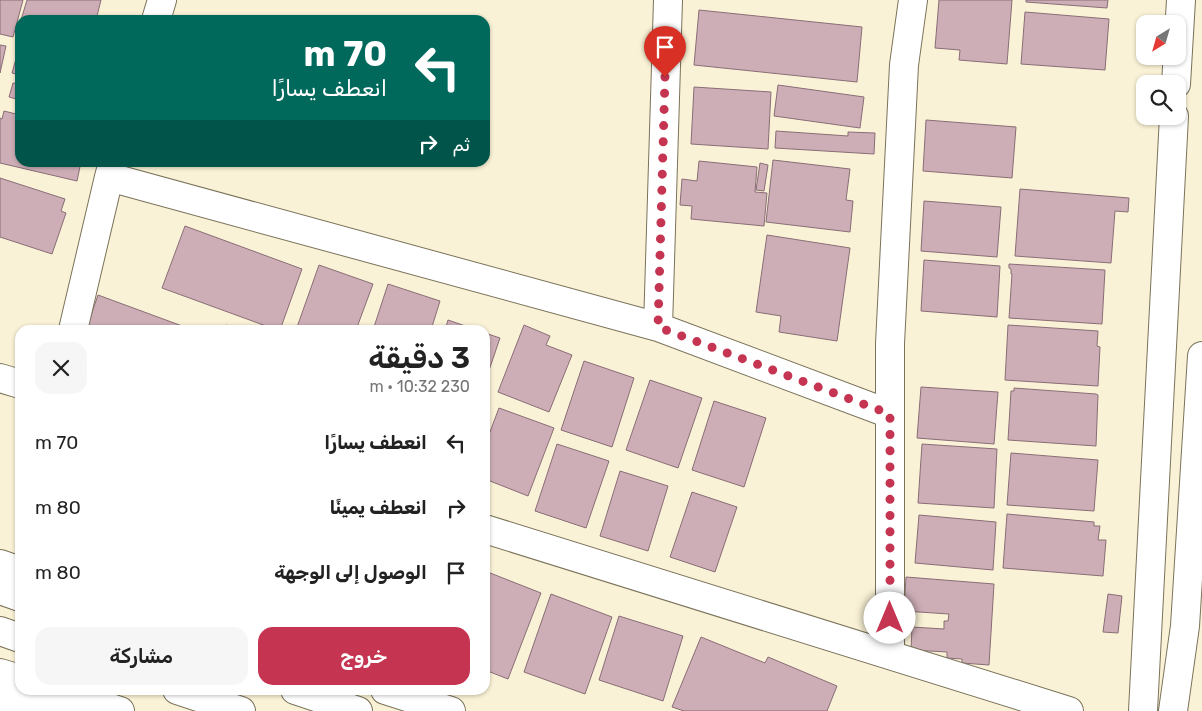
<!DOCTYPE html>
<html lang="ar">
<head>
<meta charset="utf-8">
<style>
  :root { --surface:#fff; --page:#f6f6f6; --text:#222; --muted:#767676; --accent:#c53552 }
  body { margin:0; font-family:Rubik,"Noto Naskh Arabic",sans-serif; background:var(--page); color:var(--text); direction:rtl; height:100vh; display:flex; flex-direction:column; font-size:19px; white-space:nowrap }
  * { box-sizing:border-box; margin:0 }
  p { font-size:16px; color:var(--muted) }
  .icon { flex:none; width:28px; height:28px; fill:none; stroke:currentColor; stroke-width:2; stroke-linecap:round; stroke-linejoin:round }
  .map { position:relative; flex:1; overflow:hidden; direction:ltr }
  .details { position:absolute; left:15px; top:325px; width:475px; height:370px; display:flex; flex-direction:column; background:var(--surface); border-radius:15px; box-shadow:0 1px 4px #0004; direction:rtl }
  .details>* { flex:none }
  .hud { position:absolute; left:15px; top:15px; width:475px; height:152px; border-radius:15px; box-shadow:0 1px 4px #0004; direction:rtl; background:#00695c; color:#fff; overflow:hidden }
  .needle { width:32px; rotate:217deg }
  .controls { position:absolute; left:1136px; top:15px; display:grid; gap:10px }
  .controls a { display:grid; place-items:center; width:50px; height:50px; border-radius:10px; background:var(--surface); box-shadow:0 1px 4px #0004; font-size:25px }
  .pin { position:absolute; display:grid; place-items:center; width:42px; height:42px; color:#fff; margin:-51px -21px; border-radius:50% 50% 50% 0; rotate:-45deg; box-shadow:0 0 5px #0007 }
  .pin .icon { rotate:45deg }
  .me { position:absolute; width:55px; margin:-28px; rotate:0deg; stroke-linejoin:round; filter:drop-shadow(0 0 4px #0008) }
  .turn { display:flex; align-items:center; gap:18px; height:105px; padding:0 20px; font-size:22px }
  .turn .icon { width:65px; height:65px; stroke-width:2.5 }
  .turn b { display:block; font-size:35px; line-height:42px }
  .then { display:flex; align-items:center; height:48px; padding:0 20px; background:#0003; gap:10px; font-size:19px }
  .round { display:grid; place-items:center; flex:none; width:52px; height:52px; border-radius:15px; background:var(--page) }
  .overview { display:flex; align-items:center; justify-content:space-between; height:85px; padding:0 20px }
  h1 { font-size:30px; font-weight:600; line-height:38px }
  .action { display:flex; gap:10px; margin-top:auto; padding:10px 20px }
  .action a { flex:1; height:58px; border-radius:15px; background:var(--accent); color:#fff; font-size:20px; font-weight:600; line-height:58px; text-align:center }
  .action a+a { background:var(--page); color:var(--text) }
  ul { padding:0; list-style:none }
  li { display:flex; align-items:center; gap:15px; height:65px; padding:0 20px }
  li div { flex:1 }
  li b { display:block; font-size:19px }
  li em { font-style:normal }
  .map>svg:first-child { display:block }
  .building { fill:#cdaeb7; stroke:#896d76 }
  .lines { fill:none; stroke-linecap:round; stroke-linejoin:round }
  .minor-casing { stroke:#7a725a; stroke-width:30 }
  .major-casing { stroke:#7a725a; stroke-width:30 }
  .minor { stroke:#fff; stroke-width:28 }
  .major { stroke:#fff; stroke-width:28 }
  .route { stroke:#c53552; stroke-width:9; stroke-dasharray:0 16.2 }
</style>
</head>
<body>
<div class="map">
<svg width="1202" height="711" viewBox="0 0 1202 711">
  <rect width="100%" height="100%" fill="#faf2d6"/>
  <path class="building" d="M 0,0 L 23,0 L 13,37 L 0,34 Z
    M 27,0 L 101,0 L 96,20 L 21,20 Z
    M 939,0 L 1012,0 L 1007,64 L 959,60 L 960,50 L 935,48 Z
    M 1026,0 L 1108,0 L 1107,8 L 1026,2 Z
    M 699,10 L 862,27 L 857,82 L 694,65 Z
    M 1025,12 L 1109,19 L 1105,70 L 1021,64 Z
    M 0,45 L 6,46 L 0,73 Z
    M 19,48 L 20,48 L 20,75 L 12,73 Z
    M 13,83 L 20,84 L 20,100 L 9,97 Z
    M 778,85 L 864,97 L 860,128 L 774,116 Z
    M 694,87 L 771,92 L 768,149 L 691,144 Z
    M 4,111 L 20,115 L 20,162 L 81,162 L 77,181 L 0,163 L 0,118 L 2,119 Z
    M 926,120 L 1016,127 L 1012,178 L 923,171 Z
    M 776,131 L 848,136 L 848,132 L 875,133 L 874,154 L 775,148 Z
    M 773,160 L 850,169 L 846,200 L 853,201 L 850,232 L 766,222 Z
    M 699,161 L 757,167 L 755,192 L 767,193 L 764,226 L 691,219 L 692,206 L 680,205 L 682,179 L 697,181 Z
    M 760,163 L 768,165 L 764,191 L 756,190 Z
    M 0,178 L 65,199 L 61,211 L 66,213 L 52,254 L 0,237 Z
    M 1020,189 L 1129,198 L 1128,212 L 1115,211 L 1111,263 L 1015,256 Z
    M 924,201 L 1001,207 L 997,257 L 921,251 Z
    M 185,226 L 302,269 L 280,330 L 277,330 L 162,288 Z
    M 767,235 L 850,248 L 837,341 L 779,332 L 781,316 L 756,312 Z
    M 924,260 L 1000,266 L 997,317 L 921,311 Z
    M 1009,264 L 1105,270 L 1102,324 L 1009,318 L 1012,274 L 1011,274 L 1011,269 L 1009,268 Z
    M 319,265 L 373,284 L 356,330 L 296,330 Z
    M 388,284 L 440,301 L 431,330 L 373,330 Z
    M 98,295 L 193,330 L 86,330 Z
    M 448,320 L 477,330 L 445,330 Z
    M 226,325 L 241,330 L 224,330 Z
    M 524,325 L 550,336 L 546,345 L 572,355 L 549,412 L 498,392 Z
    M 1008,325 L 1098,331 L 1097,346 L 1100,347 L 1098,386 L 1005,380 Z
    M 485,333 L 500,338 L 485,382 Z
    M 584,361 L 634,378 L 612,447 L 561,430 Z
    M 650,380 L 702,398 L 678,468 L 626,450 Z
    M 921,387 L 998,392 L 994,444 L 917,438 Z
    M 1014,388 L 1096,394 L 1098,395 L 1096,446 L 1008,440 L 1011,391 L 1014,391 Z
    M 714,401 L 766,418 L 744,487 L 692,470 Z
    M 499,408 L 554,428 L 528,496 L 485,479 L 485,445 Z
    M 557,444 L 609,461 L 586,528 L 535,511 Z
    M 922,444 L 997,449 L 994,508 L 918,503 Z
    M 1011,453 L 1098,460 L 1094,511 L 1007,505 Z
    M 620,471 L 668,486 L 648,551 L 600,536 Z
    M 692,492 L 737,507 L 715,572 L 670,557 Z
    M 1007,514 L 1094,522 L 1094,526 L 1100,526 L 1098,540 L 1106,540 L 1103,576 L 1003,568 Z
    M 919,515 L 996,522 L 993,570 L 915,563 Z
    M 485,571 L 541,593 L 508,679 L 485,670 Z
    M 906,577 L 994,584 L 989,665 L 962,663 L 962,659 L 947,658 L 947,652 L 911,650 L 912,627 L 944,629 L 944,621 L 948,621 L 949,614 L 904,611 Z
    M 551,594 L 612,617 L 585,694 L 524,672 Z
    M 1108,594 L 1122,596 L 1118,633 L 1103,632 Z
    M 619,616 L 683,636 L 663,701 L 599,680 Z
    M 701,637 L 765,663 L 768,657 L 837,686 L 827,711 L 684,711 L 672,707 Z"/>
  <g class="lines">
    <defs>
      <path id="minor" d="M 156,20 L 162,0
        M 1176,84 L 1181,0
        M 109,177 L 658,327 L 890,414
        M 658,327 L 668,0
        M 73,330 L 109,177 L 113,162
        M 0,378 L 20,384
        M 485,529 L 1069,711
        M 890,655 L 890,344 L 904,65 L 913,0
        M 0,697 L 80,698
        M 1143,711 L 1174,116
        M 1173,711 L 1185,626 L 1202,356"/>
      <path id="major" d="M 0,564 L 20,571
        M 0,590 L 20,597
        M 0,631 L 20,638
        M 0,673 L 20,679
        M 55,690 L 120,711
        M 177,690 L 241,711
        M 295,690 L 358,711
        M 385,690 L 451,711"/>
    </defs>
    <use href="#minor" class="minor-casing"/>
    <use href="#major" class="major-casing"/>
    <use href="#minor" class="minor"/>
    <use href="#major" class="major"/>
  </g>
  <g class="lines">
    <path class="route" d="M 665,77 L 658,327 L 890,414 L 890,618"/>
  </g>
</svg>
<div class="controls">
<a><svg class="needle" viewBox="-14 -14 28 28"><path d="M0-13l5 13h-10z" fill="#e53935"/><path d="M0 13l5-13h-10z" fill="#767676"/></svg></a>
<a><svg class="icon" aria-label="search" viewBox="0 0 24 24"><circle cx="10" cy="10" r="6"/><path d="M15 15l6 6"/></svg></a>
</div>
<div class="pin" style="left:665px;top:77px;background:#d93025"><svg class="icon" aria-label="arrive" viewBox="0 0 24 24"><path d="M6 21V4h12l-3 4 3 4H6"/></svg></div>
<svg class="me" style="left:890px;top:618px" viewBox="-20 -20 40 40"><circle r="19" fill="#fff"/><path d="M0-13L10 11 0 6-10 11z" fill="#c53552"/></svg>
<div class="hud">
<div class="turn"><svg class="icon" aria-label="left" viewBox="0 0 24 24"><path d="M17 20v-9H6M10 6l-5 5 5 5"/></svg><div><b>70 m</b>انعطف يسارًا</div></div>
<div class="then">ثم<svg class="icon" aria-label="right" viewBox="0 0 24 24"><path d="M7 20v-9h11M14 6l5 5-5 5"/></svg></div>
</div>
<section class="details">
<div class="overview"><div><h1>3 دقيقة</h1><p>230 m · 10:32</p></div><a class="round"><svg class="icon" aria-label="close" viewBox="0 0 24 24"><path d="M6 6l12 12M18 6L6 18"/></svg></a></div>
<ul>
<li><svg class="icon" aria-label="left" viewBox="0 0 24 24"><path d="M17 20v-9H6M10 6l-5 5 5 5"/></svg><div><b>انعطف يسارًا</b></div><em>70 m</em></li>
<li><svg class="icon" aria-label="right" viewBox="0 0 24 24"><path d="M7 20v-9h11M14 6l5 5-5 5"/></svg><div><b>انعطف يمينًا</b></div><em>80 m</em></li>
<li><svg class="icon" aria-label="arrive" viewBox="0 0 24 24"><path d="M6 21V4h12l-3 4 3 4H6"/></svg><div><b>الوصول إلى الوجهة</b></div><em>80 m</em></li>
</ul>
<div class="action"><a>خروج</a><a>مشاركة</a></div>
</section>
</div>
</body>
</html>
